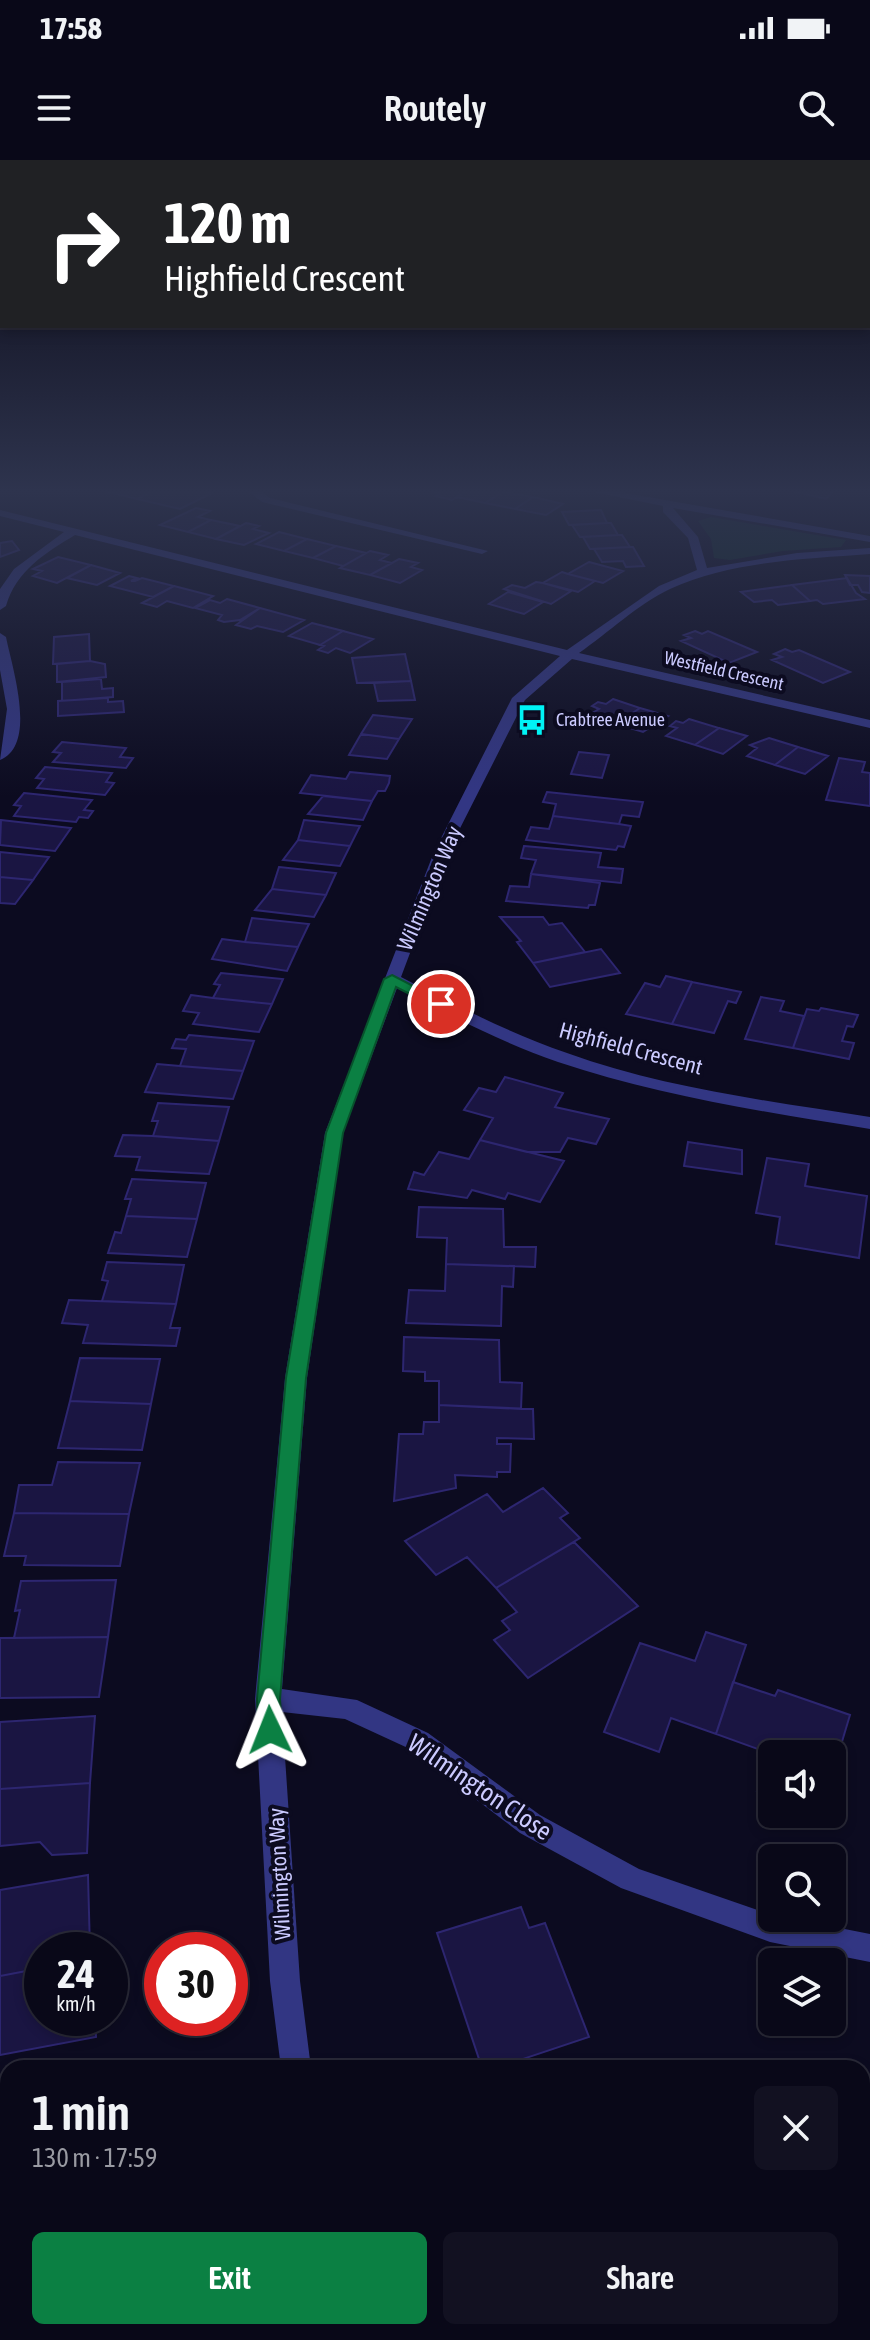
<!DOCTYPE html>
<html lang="en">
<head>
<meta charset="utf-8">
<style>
  :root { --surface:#090818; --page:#121121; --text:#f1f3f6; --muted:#999aa2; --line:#292937; --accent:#0b8043 }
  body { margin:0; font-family:"Asap Condensed",sans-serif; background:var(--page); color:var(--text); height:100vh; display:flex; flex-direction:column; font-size:30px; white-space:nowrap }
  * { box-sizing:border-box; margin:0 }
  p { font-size:26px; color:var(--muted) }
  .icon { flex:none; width:44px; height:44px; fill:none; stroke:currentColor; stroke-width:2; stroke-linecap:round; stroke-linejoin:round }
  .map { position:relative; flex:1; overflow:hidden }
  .drawer { position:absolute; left:0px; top:1900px; width:870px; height:280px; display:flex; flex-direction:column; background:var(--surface); border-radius:24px 24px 0 0; box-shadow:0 4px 12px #0003,0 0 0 2px var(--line) }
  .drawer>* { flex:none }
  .guide { position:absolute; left:0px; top:0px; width:870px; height:168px; box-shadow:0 4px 12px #0003,0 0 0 2px var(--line); background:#202124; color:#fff; overflow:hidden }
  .buttons { position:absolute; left:758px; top:1580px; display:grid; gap:16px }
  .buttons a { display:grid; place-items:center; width:88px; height:88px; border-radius:12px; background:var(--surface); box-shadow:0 4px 12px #0003,0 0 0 2px var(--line); font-size:40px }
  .speed { position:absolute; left:24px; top:1772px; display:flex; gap:16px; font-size:40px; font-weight:700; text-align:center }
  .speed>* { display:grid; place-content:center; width:104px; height:104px; border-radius:50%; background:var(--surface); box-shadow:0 4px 12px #0003,0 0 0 2px var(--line); line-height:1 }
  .speed small { font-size:20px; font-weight:400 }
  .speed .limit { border:12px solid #d22; background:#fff; color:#111 }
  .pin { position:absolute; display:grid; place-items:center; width:68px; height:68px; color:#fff; margin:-34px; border:4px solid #fff; border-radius:50%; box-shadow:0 2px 8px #0007 }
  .me { position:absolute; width:88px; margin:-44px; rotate:358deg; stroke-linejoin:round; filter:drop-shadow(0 0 6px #0008) }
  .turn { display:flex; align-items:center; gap:28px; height:168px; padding:0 32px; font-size:36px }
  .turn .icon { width:104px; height:104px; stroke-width:2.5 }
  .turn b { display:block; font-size:56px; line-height:68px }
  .round { display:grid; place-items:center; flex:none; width:84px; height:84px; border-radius:12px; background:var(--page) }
  .summary { display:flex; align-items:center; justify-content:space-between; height:136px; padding:0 32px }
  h1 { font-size:48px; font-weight:600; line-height:60px }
  .cta { display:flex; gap:16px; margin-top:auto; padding:16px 32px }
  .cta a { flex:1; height:92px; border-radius:12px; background:var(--accent); color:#fff; font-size:32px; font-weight:600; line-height:92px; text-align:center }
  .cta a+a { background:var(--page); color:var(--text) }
  .status { display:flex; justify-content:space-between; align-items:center; height:56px; padding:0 40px; background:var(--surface); direction:ltr }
  .status svg { height:22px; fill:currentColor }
  header { display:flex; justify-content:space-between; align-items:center; height:104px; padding:0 32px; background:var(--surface); font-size:36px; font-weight:600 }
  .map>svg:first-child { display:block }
  .green { fill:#0d2a26 }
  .building { fill:#1a1542; stroke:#2d2670; stroke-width:2 }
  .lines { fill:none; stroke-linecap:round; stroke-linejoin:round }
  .minor { fill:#323683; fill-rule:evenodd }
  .route { fill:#0b8043; stroke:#07532c; stroke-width:2 }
  .labels { text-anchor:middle; stroke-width:8; stroke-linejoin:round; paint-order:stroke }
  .far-street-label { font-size:18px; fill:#cbcaff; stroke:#0c0b20 }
  .far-poi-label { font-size:18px; fill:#cbcaff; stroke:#0c0b20; text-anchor:start }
  .street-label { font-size:22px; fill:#cbcaff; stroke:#0c0b20 }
  .near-street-label { font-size:26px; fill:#cbcaff; stroke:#0c0b20 }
</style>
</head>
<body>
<div class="status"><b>17:58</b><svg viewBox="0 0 49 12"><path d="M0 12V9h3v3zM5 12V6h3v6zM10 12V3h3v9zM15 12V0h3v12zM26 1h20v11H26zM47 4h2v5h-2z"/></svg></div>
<header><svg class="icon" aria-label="menu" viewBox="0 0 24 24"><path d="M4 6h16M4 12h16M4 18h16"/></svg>Routely<svg class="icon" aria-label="search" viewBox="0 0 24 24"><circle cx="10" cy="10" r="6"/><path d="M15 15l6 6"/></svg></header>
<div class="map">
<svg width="870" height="2180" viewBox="0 0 870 2180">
  <rect width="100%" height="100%" fill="#0c0b20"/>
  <path class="green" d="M 711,357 L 846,380 L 841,387 L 783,391 L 730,400 L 714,398 L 711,379 L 698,361 Z"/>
  <path class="building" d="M 105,331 L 153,331 L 137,339 Z
    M 153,331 L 203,331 L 212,333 L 180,349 L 137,339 Z
    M 431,331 L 466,331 L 452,340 L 436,336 L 441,333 Z
    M 466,331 L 503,331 L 503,332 L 485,343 L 457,337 Z
    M 793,331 L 833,331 L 826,339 Z
    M 503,332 L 533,337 L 515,349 L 485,343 Z
    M 533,337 L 563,344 L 546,355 L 515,349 Z
    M 196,348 L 210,351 L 198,357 L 211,360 L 188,372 L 160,365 Z
    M 601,350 L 607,363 L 569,365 L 562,352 Z
    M 211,360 L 240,366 L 216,379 L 188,372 Z
    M 246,363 L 259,366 L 253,369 L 269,373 L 244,385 L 216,379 Z
    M 607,363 L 611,363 L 618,375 L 580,377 L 572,365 Z
    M 279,372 L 307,379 L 284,391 L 256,384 Z
    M 618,375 L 622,375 L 630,387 L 590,389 L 583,377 Z
    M 307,379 L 336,386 L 313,398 L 284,391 Z
    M 12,381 L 19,390 L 0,397 L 0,383 Z
    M 336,386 L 366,393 L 343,406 L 313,398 Z
    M 630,387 L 633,387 L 644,406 L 626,407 L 623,401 L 602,402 L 594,389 Z
    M 370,391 L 388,395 L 380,400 L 392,403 L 370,415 L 340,408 Z
    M 58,397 L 91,405 L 57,423 L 33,416 L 42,411 L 33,409 Z
    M 399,399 L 418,403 L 411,407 L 422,410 L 400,423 L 370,415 Z
    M 589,402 L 623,411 L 603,423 L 568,414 Z
    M 91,405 L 120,413 L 97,425 L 67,418 Z
    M 562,412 L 568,414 L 595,421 L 578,432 L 543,423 Z
    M 845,415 L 870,416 L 870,433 L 862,432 L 858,425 L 850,425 Z
    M 129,416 L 137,418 L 131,421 L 135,421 L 142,418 L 174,426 L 153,437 L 110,426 Z
    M 847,418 L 856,433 L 865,439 L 823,444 L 817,440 L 810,441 L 792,425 Z
    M 536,422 L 543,423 L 571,431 L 551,444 L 504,429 L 512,425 L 525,428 Z
    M 792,425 L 810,441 L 778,445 L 772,440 L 754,442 L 741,432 Z
    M 174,426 L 213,436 L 193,448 L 167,441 L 157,447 L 142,443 Z
    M 508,432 L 543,442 L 524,454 L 489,444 Z
    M 227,439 L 260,448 L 240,460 L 224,462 L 218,460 L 222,455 L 195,448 L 210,440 L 220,443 Z
    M 260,448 L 304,460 L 283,472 L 257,466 L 251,469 L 236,465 Z
    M 312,463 L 343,471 L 320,485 L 289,476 Z
    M 343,471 L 373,479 L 350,493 L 336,488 L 328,493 L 318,490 L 324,486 L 320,485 Z
    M 695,471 L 702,474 L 708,471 L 757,492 L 729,503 L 681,481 L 691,478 L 684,475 Z
    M 89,474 L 90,501 L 53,504 L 54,477 Z
    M 785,489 L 792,492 L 799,490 L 850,512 L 823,523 L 772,500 L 782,497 L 774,494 Z
    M 405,494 L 411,521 L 357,523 L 352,498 Z
    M 90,501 L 105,504 L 106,517 L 57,522 L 57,504 Z
    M 101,519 L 102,529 L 113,528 L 113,537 L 62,541 L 62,522 Z
    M 411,521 L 415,540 L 378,541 L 374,523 Z
    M 108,538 L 108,542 L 123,541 L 124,552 L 58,556 L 58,541 Z
    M 613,539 L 640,548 L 616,564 L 589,555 L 599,549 L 592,546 L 598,542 L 606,544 Z
    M 640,548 L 668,556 L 643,572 L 616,564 Z
    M 373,555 L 412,559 L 399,579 L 361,574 Z
    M 689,559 L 719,568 L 695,585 L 666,576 L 677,568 L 670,566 L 676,561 L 683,563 Z
    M 719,568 L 747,576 L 723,594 L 695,585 Z
    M 361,574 L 399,579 L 387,599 L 349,595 Z
    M 769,578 L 798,587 L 775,605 L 747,596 L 757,588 L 750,585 Z
    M 62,582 L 126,588 L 120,597 L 133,598 L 126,608 L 53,602 L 61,593 L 53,592 Z
    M 798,587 L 828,596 L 805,614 L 775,605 Z
    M 579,592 L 609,595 L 602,618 L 571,614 Z
    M 839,598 L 865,602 L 862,612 L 870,613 L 870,646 L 826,640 Z
    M 45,607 L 112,613 L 106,622 L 114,623 L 105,635 L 37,628 L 44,619 L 36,618 Z
    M 350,612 L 390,616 L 389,623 L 385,631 L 378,631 L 372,641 L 300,633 L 311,615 L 346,619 Z
    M 547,632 L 643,642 L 639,657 L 622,655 L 619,664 L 553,656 L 556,644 L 543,642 Z
    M 24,633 L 92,640 L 84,650 L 93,651 L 88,658 L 79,657 L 76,662 L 14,656 L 21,646 L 14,645 Z
    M 323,636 L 372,641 L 363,660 L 308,654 Z
    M 553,656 L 619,664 L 631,666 L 624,687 L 618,686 L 616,690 L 526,680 L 531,667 L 549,669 Z
    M 1,660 L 71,668 L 55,691 L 0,685 Z
    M 304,660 L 360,666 L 350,686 L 298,680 Z
    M 298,680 L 350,686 L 340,706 L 283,700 Z
    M 524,686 L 601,693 L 598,707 L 623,709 L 621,723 L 531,714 L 536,700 L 521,698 Z
    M 0,692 L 49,697 L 33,720 L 0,717 Z
    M 279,707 L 336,713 L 326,735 L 272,729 Z
    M 531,714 L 600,723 L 595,745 L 589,745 L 588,748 L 506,741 L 510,726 L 529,727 Z
    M 0,717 L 33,720 L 15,744 L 0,743 Z
    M 272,729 L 326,735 L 314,757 L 255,750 Z
    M 500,757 L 543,757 L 549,765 L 562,763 L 585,792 L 533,803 L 517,782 L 521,781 Z
    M 252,758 L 309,764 L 298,787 L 245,782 Z
    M 222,779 L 245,782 L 298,787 L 287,811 L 212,799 Z
    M 601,789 L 620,813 L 550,827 L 533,803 Z
    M 221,813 L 283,819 L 272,844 L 213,838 L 220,825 L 214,824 Z
    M 666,816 L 692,822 L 672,864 L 626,854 L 645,823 L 660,827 Z
    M 692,822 L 741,832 L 736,843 L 728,841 L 714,873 L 672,864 Z
    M 191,835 L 213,838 L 272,844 L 259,872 L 193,864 L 199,853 L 183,851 Z
    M 761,837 L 784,841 L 780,851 L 804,856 L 793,888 L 745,879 Z
    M 821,848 L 858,855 L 853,867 L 847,866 L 842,881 L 854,883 L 849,899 L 793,888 L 807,849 L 819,851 Z
    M 189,875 L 254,881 L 243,911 L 180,906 L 186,889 L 172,888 L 176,879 L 186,880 Z
    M 157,904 L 180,906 L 243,911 L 233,939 L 145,932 Z
    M 505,917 L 563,933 L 555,947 L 609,959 L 596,984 L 568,978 L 560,992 L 527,992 L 480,980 L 493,958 L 464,950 L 479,928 L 496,932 Z
    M 158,943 L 229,947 L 219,981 L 153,976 L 158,961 L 152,961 Z
    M 123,975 L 153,976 L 219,981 L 209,1014 L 136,1010 L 140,997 L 115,996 Z
    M 480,980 L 564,1001 L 540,1042 L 508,1033 L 505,1039 L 472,1030 L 467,1038 L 408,1029 L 414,1012 L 424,1015 L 439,992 L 469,999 Z
    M 688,982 L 742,990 L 742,1014 L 684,1006 Z
    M 767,998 L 809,1004 L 805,1026 L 867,1036 L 859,1098 L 776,1084 L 780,1057 L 756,1053 Z
    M 132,1019 L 206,1023 L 197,1059 L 126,1056 L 131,1039 L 125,1039 Z
    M 419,1047 L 503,1049 L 504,1087 L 536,1087 L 535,1107 L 446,1104 L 447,1078 L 417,1077 Z
    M 126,1056 L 197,1059 L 187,1097 L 108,1093 L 115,1072 L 121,1073 Z
    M 107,1102 L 184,1105 L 176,1144 L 102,1141 L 108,1121 L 102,1120 Z
    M 446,1104 L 514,1106 L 513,1127 L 502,1126 L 501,1166 L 406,1163 L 409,1130 L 445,1131 Z
    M 69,1140 L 176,1144 L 170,1168 L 180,1168 L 176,1186 L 83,1183 L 88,1165 L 62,1163 Z
    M 404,1177 L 499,1180 L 500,1222 L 522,1223 L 521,1249 L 439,1245 L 439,1221 L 425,1221 L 425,1212 L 403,1211 Z
    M 80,1198 L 160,1199 L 151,1244 L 70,1241 Z
    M 70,1241 L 151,1244 L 142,1290 L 58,1288 Z
    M 439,1245 L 533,1249 L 534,1279 L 497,1278 L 497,1284 L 511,1284 L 510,1312 L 497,1312 L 497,1317 L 455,1315 L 456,1328 L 394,1341 L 399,1274 L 423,1274 L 424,1262 L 439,1262 Z
    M 58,1302 L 140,1303 L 129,1354 L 14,1353 L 19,1325 L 52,1325 Z
    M 543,1328 L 568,1353 L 560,1358 L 580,1378 L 496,1428 L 467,1397 L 436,1415 L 405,1381 L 487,1334 L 503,1352 Z
    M 14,1353 L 129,1354 L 120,1406 L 24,1405 L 26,1396 L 4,1396 Z
    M 574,1382 L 638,1446 L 528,1518 L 494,1480 L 510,1470 L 502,1461 L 517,1452 L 496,1428 Z
    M 116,1420 L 108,1477 L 14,1478 L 20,1450 L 15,1451 L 21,1421 Z
    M 706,1472 L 746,1485 L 716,1574 L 671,1558 L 659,1592 L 604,1572 L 640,1483 L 695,1501 Z
    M 108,1477 L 99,1537 L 0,1538 L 0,1478 Z
    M 733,1522 L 775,1536 L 778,1530 L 850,1555 L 832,1615 L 832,1594 L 772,1594 L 772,1636 L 757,1631 L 769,1593 L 716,1574 Z
    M 95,1556 L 90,1623 L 0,1629 L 0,1562 Z
    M 90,1623 L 87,1693 L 52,1695 L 40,1682 L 0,1686 L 0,1629 Z
    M 88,1715 L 90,1790 L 42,1790 L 42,1808 L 0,1816 L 0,1730 Z
    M 521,1747 L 529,1768 L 545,1763 L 589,1877 L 496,1908 L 482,1908 L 437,1773 Z
    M 42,1808 L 42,1858 L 95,1858 L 96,1877 L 0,1895 L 0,1816 Z
    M 8,1930 L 8,2021 L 0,2024 L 0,1932 Z
    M 8,2021 L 8,2122 L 0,2124 L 0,2024 Z
    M 21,2172 L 114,2172 L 116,2180 L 8,2180 L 8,2177 Z
    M 142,2172 L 150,2172 L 152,2180 L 120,2180 Z
    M 591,2172 L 697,2172 L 700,2180 L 570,2180 Z"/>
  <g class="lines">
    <path class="minor" d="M 248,331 L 260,331 L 270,338 L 488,391 L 482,394 L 262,342 Z
      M 589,331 L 614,331 L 870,376 L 870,382 L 673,348 L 698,377 L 707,408 L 797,393 L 870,388 L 870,394 C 804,399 731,401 670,429 C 638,444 608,473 579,493 L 870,560 L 870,568 L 572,499 L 525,540 L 448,692 L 401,817 C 455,845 509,873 567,893 C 664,928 769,941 870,957 L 870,969 C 766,952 659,936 558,902 C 502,883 450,855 397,828 L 343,973 L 307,1218 L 282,1529 L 357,1540 L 428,1573 L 540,1655 L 639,1709 L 772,1755 L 772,1758 L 789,1758 L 870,1774 L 870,1802 L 770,1782 L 621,1728 L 520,1673 L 410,1589 L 345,1559 L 282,1552 L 300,1821 L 311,1908 L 281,1908 L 270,1821 L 255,1539 L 285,1218 L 325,973 L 434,692 L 512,538 L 560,496 L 75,375 C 45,393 16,411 6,446 L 0,450 L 0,429 L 14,409 L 64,372 L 0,356 L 0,350 L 567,490 L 659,426 L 697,410 L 688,378 L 663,352 L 663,346 Z
      M 0,473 L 6,477 C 12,507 38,585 0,600 L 7,549 L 0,510 Z
      M 316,2172 L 350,2172 L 353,2180 L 319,2180 Z"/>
  </g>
  <linearGradient id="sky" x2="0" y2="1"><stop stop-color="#070612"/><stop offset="0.52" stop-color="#2e344e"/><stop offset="1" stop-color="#2e344e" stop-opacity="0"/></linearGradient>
  <rect width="870" height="637" fill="url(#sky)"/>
  <path class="route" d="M 392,815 L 448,844 L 446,847 L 435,847 L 396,827 L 343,973 L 306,1218 L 280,1539 L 282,1570 L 278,1578 L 270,1581 L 262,1578 L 258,1570 L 257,1539 L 286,1218 L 326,973 L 384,819 Z"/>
  <defs>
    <symbol id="bus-bare" viewBox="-9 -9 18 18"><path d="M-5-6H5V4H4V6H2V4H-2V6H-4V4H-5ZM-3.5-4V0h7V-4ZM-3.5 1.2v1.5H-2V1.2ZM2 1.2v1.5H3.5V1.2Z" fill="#00f3f5" stroke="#0c0b20" stroke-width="2.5" paint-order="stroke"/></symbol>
  </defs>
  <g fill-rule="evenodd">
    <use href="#bus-bare" x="510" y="538" width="44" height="44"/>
  </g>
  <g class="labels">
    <g class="far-street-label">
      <text transform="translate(724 511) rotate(13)" y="6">Westfield Crescent</text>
    </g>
    <g class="far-poi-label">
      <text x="556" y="566">Crabtree Avenue</text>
    </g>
    <g class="street-label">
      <text transform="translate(429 728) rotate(-67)" y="8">Wilmington Way</text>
      <text transform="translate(631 888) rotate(15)" y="8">Highfield Crescent</text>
      <text transform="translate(279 1714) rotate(-93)" y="8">Wilmington Way</text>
    </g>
    <g class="near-street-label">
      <text transform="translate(480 1627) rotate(34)" y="9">Wilmington Close</text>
    </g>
  </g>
</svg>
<div class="buttons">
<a><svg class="icon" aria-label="sound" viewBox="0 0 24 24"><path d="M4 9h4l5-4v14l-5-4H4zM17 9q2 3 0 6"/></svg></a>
<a><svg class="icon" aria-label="search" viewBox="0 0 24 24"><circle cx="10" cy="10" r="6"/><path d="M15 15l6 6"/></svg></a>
<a><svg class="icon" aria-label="layers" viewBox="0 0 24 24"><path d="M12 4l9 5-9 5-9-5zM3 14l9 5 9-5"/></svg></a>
</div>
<div class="speed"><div>24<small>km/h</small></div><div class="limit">30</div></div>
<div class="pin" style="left:441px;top:844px;background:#d93025"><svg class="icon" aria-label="arrive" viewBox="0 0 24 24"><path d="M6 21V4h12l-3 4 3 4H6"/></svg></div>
<svg class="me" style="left:270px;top:1570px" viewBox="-20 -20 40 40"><path d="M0-17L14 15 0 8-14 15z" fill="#0b8043" stroke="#fff" stroke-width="4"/></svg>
<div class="guide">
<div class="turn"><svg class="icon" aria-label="right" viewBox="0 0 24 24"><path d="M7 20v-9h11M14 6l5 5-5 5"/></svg><div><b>120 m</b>Highfield Crescent</div></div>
</div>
<section class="drawer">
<div class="summary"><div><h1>1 min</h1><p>130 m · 17:59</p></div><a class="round"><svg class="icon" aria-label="close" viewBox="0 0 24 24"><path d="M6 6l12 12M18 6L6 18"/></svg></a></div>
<div class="cta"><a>Exit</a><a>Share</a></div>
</section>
</div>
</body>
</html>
